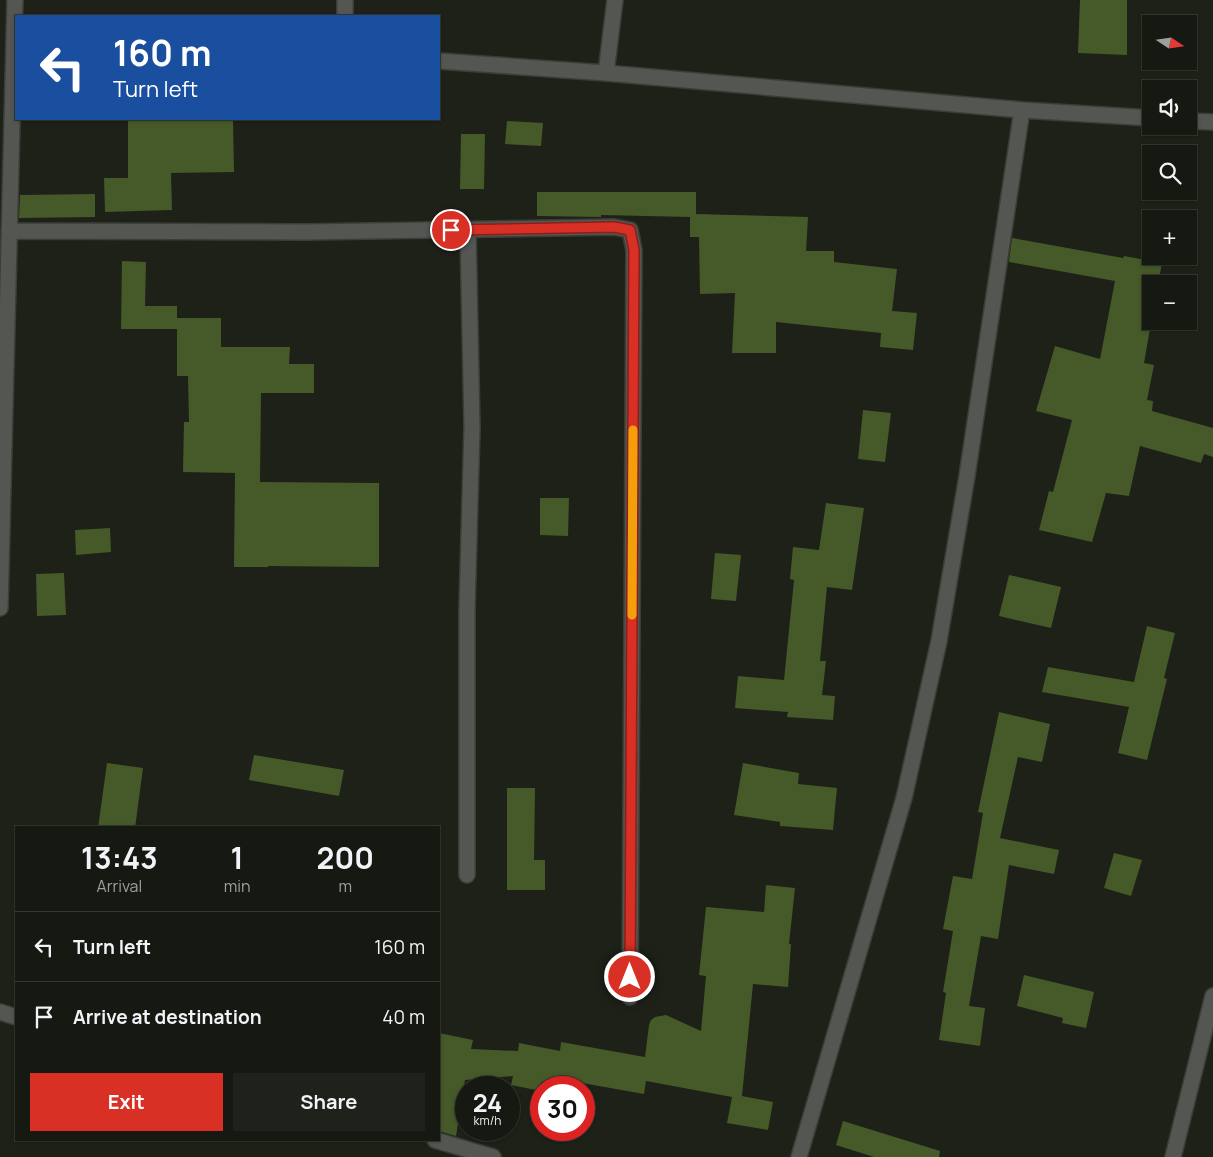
<!DOCTYPE html>
<html lang="en">
<head>
<meta charset="utf-8">
<style>
  :root { --surface:#161912; --page:#1f221b; --text:#f1f3f6; --muted:#9ea09f; --line:#353832; --accent:#d93025 }
  body { margin:0; font-family:Manrope,sans-serif; background:var(--page); color:var(--text); height:100vh; display:flex; flex-direction:column; font-size:19px; white-space:nowrap }
  * { box-sizing:border-box; margin:0 }
  p { font-size:16px; color:var(--muted) }
  .icon { flex:none; width:28px; height:28px; fill:none; stroke:currentColor; stroke-width:2; stroke-linecap:round; stroke-linejoin:round }
  .map { position:relative; flex:1; overflow:hidden }
  .panel { position:absolute; left:15px; top:826px; width:425px; height:315px; display:flex; flex-direction:column; background:var(--surface); border-radius:0px; box-shadow:0 1px 4px #0004,0 0 0 1px var(--line) }
  .panel>* { flex:none }
  .banner { position:absolute; left:15px; top:15px; width:425px; height:105px; border-radius:0px; box-shadow:0 1px 4px #0004,0 0 0 1px var(--line); background:#1a4fa0; color:#fff; overflow:hidden }
  .needle { width:32px; rotate:103deg }
  .fabs { position:absolute; left:1142px; top:15px; display:grid; gap:10px }
  .fabs a { display:grid; place-items:center; width:55px; height:55px; border-radius:0px; background:var(--surface); box-shadow:0 1px 4px #0004,0 0 0 1px var(--line); font-size:25px }
  .speed { position:absolute; left:455px; top:1076px; display:flex; gap:10px; font-size:25px; font-weight:700; text-align:center }
  .speed>* { display:grid; place-content:center; width:65px; height:65px; border-radius:50%; background:var(--surface); box-shadow:0 1px 4px #0004,0 0 0 1px var(--line); line-height:1 }
  .speed small { font-size:12px; font-weight:400 }
  .speed .limit { border:8px solid #d22; background:#fff; color:#111 }
  .pin { position:absolute; display:grid; place-items:center; width:42px; height:42px; color:#fff; margin:-21px; border:2px solid #fff; border-radius:50%; box-shadow:0 1px 5px #0007 }
  .me { position:absolute; width:55px; margin:-28px; rotate:0deg; stroke-linejoin:round; filter:drop-shadow(0 0 4px #0008) }
  .turn { display:flex; align-items:center; gap:18px; height:105px; padding:0 15px; font-size:22px }
  .turn .icon { width:65px; height:65px; stroke-width:2.5 }
  .turn b { display:block; font-size:35px; line-height:42px }
  .eta { display:flex; justify-content:space-evenly; align-items:center; height:85px; text-align:center }
  .eta b { font-size:30px; font-weight:700; line-height:35px }
  .primary-button { display:flex; gap:10px; margin-top:auto; padding:10px 15px }
  .primary-button a { flex:1; height:58px; border-radius:0px; background:var(--accent); color:#fff; font-size:20px; font-weight:700; line-height:58px; text-align:center }
  .primary-button a+a { background:var(--page); color:var(--text) }
  ul { padding:0; list-style:none }
  li { display:flex; align-items:center; gap:15px; height:70px; padding:0 15px; border-top:1px solid var(--line) }
  li div { flex:1 }
  li b { display:block; font-size:19px }
  li em { font-style:normal }
  .map>svg:first-child { display:block }
  .building { fill:#465928 }
  .lines { fill:none; stroke-linecap:round; stroke-linejoin:round }
  .minor-casing { stroke:#3b3e36; stroke-width:18 }
  .minor { stroke:#545652; stroke-width:15 }
  .route-casing { stroke:#8d1f18; stroke-width:12 }
  .route { stroke:#d93025; stroke-width:9 }
  .slow { stroke:#f59e0b; stroke-width:9 }
</style>
</head>
<body>
<div class="map">
<svg width="1213" height="1157" viewBox="0 0 1213 1157">
  <rect width="100%" height="100%" fill="#1d2118"/>
  <path class="building" d="M 1080,0 L 1127,0 L 1127,55 L 1078,53 Z
    M 128,119 L 233,119 L 234,172 L 171,173 L 172,210 L 105,212 L 104,178 L 128,178 Z
    M 507,121 L 543,123 L 541,146 L 505,144 Z
    M 461,134 L 485,134 L 484,189 L 460,189 Z
    M 537,192 L 696,192 L 696,214 L 808,217 L 806,251 L 834,251 L 834,262 L 897,269 L 892,311 L 917,313 L 913,350 L 880,347 L 881,333 L 776,322 L 776,353 L 732,353 L 735,293 L 700,294 L 699,237 L 690,237 L 690,217 L 601,215 L 601,217 L 537,216 Z
    M 95,194 L 95,217 L 19,218 L 20,195 Z
    M 1012,238 L 1123,258 L 1124,256 L 1162,263 L 1158,284 L 1151,284 L 1151,323 L 1144,363 L 1154,365 L 1147,400 L 1153,401 L 1152,411 L 1213,428 L 1213,457 L 1204,454 L 1201,463 L 1140,446 L 1129,496 L 1106,493 L 1092,542 L 1039,530 L 1049,491 L 1053,492 L 1072,420 L 1036,411 L 1055,346 L 1100,359 L 1115,281 L 1009,262 Z
    M 122,261 L 146,262 L 145,306 L 177,306 L 177,329 L 121,329 Z
    M 177,318 L 221,318 L 221,347 L 290,347 L 289,364 L 314,364 L 314,393 L 261,393 L 260,482 L 379,483 L 379,567 L 268,566 L 268,567 L 234,567 L 235,473 L 183,472 L 184,422 L 189,422 L 188,376 L 177,376 Z
    M 863,410 L 891,413 L 885,462 L 858,459 Z
    M 540,498 L 569,498 L 568,536 L 540,535 Z
    M 826,503 L 864,508 L 852,590 L 827,587 L 820,661 L 826,661 L 822,695 L 835,696 L 833,720 L 787,717 L 788,712 L 735,708 L 738,676 L 784,680 L 794,580 L 790,579 L 793,547 L 819,550 Z
    M 110,528 L 111,552 L 76,555 L 75,530 Z
    M 715,553 L 741,555 L 736,601 L 711,599 Z
    M 64,573 L 66,615 L 37,616 L 36,574 Z
    M 1009,575 L 1061,587 L 1051,628 L 999,616 Z
    M 1147,626 L 1175,633 L 1164,678 L 1167,679 L 1147,760 L 1118,753 L 1129,707 L 1042,692 L 1048,667 L 1134,682 Z
    M 999,712 L 1050,724 L 1042,762 L 1018,757 L 1000,838 L 1059,850 L 1054,874 L 1009,865 L 998,939 L 981,936 L 969,1006 L 985,1008 L 980,1046 L 939,1040 L 946,993 L 943,992 L 953,931 L 943,929 L 953,876 L 972,879 L 983,813 L 978,812 Z
    M 254,755 L 344,770 L 339,796 L 249,780 Z
    M 107,763 L 143,768 L 135,828 L 98,828 Z
    M 743,763 L 799,773 L 798,784 L 837,788 L 833,830 L 780,826 L 780,822 L 734,815 Z
    M 507,788 L 535,788 L 534,860 L 545,860 L 545,890 L 507,890 Z
    M 1114,853 L 1142,860 L 1131,896 L 1104,888 Z
    M 766,885 L 795,888 L 789,944 L 791,944 L 788,987 L 753,984 L 742,1096 L 773,1102 L 768,1130 L 727,1123 L 732,1097 L 646,1081 L 644,1094 L 582,1083 L 581,1088 L 541,1088 L 541,1091 L 511,1085 L 513,1076 L 465,1080 L 456,1136 L 439,1131 L 439,1033 L 473,1040 L 471,1049 L 518,1051 L 519,1043 L 560,1051 L 561,1042 L 645,1057 L 649,1025 L 651,1020 L 655,1017 L 666,1015 L 701,1031 L 706,976 L 699,975 L 706,907 L 764,912 Z
    M 1024,975 L 1094,992 L 1086,1028 L 1062,1023 L 1063,1018 L 1017,1006 Z
    M 843,1121 L 940,1151 L 939,1157 L 874,1157 L 836,1145 Z"/>
  <g class="lines">
    <defs>
      <path id="minor" d="M 345,16 L 345,0
        M 439,61 L 606,73 L 1022,110 L 1151,118
        M 606,73 L 615,0
        M 1189,121 L 1213,122
        M 9,231 L 306,232 L 614,227 L 630,230 L 634,250 L 630,997
        M 0,608 L 15,0
        M 467,875 L 467,609 L 472,427 L 468,230
        M 0,1012 L 16,1017
        M 435,1140 L 493,1157
        M 799,1157 L 904,798 L 939,641 L 967,476 L 1022,110
        M 1173,1157 L 1213,996"/>
    </defs>
    <use href="#minor" class="minor-casing"/>
    <use href="#minor" class="minor"/>
  </g>
  <g class="lines">
    <defs>
      <path id="route" d="M 451,230 L 614,227 L 630,230 L 634,250 L 630,977"/>
    </defs>
    <use href="#route" class="route-casing"/>
    <use href="#route" class="route"/>
    <path class="slow" d="M 632,615 L 633,430"/>
  </g>
</svg>
<div class="fabs">
<a><svg class="needle" viewBox="-14 -14 28 28"><path d="M0-13l5 13h-10z" fill="#e53935"/><path d="M0 13l5-13h-10z" fill="#9ea09f"/></svg></a>
<a><svg class="icon" aria-label="sound" viewBox="0 0 24 24"><path d="M4 9h4l5-4v14l-5-4H4zM17 9q2 3 0 6"/></svg></a>
<a><svg class="icon" aria-label="search" viewBox="0 0 24 24"><circle cx="10" cy="10" r="6"/><path d="M15 15l6 6"/></svg></a>
<a>+</a>
<a>−</a>
</div>
<div class="speed"><div>24<small>km/h</small></div><div class="limit">30</div></div>
<div class="pin" style="left:451px;top:230px;background:#d93025"><svg class="icon" aria-label="arrive" viewBox="0 0 24 24"><path d="M6 21V4h12l-3 4 3 4H6"/></svg></div>
<svg class="me" style="left:630px;top:977px" viewBox="-20 -20 40 40"><circle r="17" fill="#d93025" stroke="#fff" stroke-width="3"/><path d="M0-11L8 9 0 5-8 9z" fill="#fff"/></svg>
<div class="banner">
<div class="turn"><svg class="icon" aria-label="left" viewBox="0 0 24 24"><path d="M17 20v-9H6M10 6l-5 5 5 5"/></svg><div><b>160 m</b>Turn left</div></div>
</div>
<section class="panel">
<div class="eta">
<div><b>13:43</b><p>Arrival</p></div>
<div><b>1</b><p>min</p></div>
<div><b>200</b><p>m</p></div>
</div>
<ul>
<li><svg class="icon" aria-label="left" viewBox="0 0 24 24"><path d="M17 20v-9H6M10 6l-5 5 5 5"/></svg><div><b>Turn left</b></div><em>160 m</em></li>
<li><svg class="icon" aria-label="arrive" viewBox="0 0 24 24"><path d="M6 21V4h12l-3 4 3 4H6"/></svg><div><b>Arrive at destination</b></div><em>40 m</em></li>
</ul>
<div class="primary-button"><a>Exit</a><a>Share</a></div>
</section>
</div>
</body>
</html>
